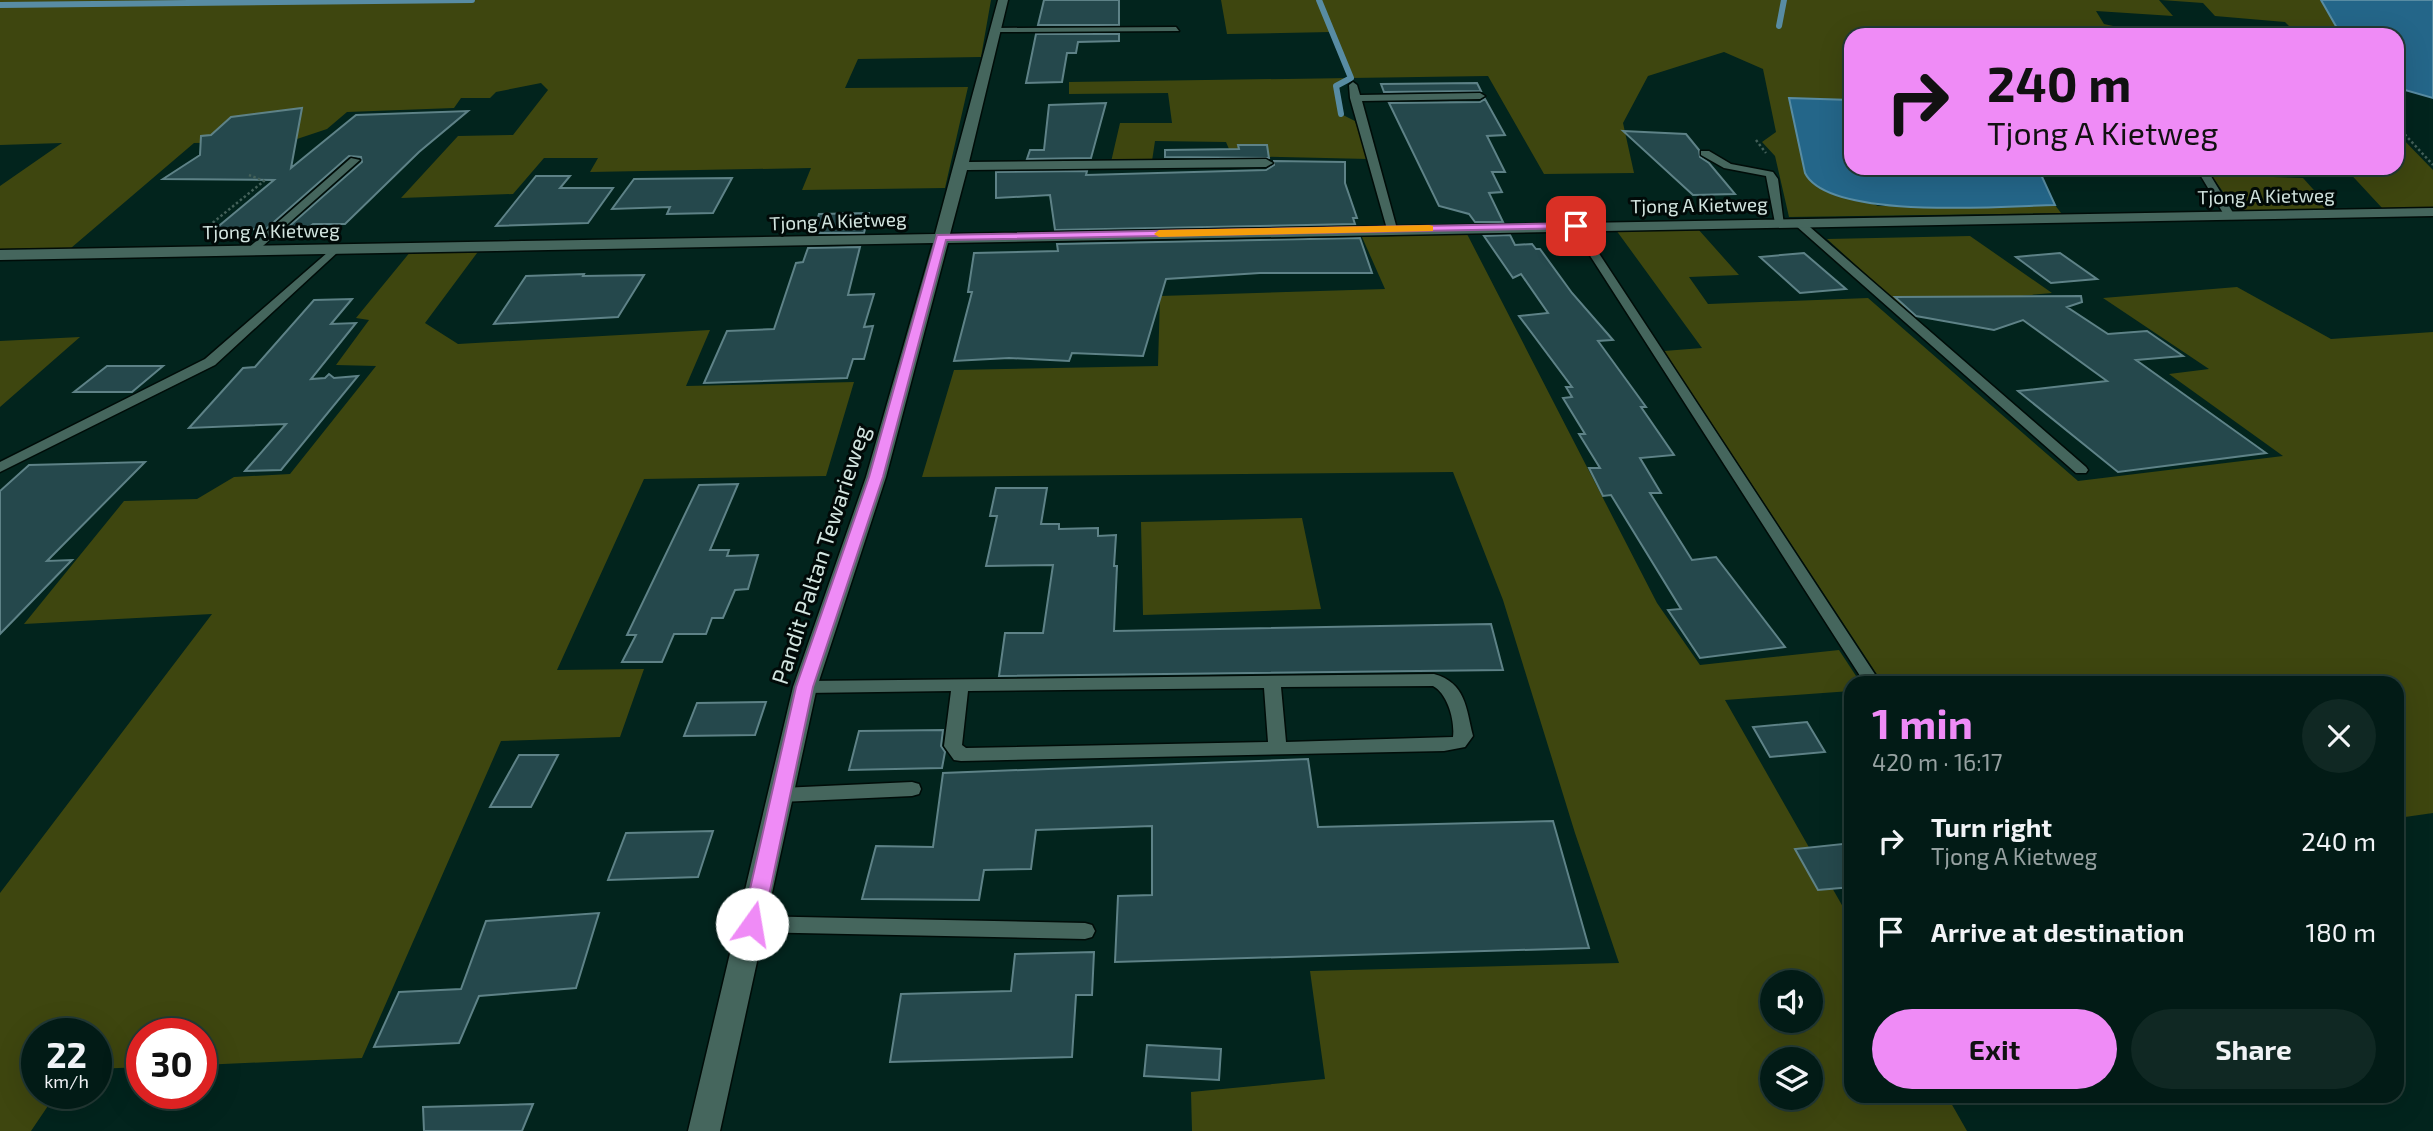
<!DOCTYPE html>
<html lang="en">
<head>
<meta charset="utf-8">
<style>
  :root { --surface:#021b16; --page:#102823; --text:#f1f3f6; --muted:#96a1a1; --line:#233935; --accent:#ef8bf6 }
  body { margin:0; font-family:"Exo 2",sans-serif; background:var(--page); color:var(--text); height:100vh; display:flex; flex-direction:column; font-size:26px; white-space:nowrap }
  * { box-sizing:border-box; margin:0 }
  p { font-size:23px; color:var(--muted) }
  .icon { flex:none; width:38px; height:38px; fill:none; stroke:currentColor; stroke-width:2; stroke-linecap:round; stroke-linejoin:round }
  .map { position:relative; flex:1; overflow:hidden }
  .details { position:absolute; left:1844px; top:676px; width:560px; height:427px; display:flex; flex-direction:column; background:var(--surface); border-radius:21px; box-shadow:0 7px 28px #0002,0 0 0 2px var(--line) }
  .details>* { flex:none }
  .guide { position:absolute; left:1844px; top:28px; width:560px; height:147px; border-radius:21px; box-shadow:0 7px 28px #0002,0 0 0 2px var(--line); background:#ef8bf6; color:#111; overflow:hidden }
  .controls { position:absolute; left:1760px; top:970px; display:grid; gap:14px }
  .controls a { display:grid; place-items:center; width:63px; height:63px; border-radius:50%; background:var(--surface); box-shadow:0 7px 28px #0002,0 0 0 2px var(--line); font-size:35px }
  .speed { position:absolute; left:21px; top:1018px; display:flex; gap:14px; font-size:35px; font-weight:700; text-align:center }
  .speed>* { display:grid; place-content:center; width:91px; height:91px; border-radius:50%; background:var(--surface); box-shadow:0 7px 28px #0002,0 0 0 2px var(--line); line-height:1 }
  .speed small { font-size:18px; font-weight:400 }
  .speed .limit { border:10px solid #d22; background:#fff; color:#111 }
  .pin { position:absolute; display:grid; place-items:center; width:60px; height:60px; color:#fff; margin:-30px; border-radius:14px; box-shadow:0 4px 10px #0006 }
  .me { position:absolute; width:77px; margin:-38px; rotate:13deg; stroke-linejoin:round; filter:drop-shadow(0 0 5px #0008) }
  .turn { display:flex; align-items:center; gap:24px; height:147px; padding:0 28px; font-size:32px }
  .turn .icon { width:91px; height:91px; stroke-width:2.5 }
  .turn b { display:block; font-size:49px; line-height:60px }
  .round { display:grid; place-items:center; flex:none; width:74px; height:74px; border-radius:37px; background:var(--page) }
  .summary { display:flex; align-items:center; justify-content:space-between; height:119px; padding:0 28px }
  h1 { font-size:42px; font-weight:700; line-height:52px; color:var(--accent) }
  .action { display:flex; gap:14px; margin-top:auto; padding:14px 28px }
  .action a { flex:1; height:80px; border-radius:42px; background:var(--accent); color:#111; font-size:28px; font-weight:700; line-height:80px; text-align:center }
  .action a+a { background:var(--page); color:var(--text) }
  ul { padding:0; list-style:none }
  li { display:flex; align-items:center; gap:21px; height:91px; padding:0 28px }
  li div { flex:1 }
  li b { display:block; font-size:26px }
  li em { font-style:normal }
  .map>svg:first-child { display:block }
  .green { fill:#3e460f; fill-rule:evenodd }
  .water { fill:#246689; stroke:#588ca3; stroke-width:2 }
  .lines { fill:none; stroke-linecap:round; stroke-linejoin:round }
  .stream { stroke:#588ca3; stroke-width:6 }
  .building { fill:#25484c; stroke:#5e8287; stroke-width:2 }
  .lane-casing { stroke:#000c08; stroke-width:3 }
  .street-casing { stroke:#000c08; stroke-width:3 }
  .path { stroke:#436059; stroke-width:2.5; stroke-dasharray:2.5 2.5; stroke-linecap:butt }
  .lane { fill:#45665d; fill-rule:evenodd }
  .street { fill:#45665d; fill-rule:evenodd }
  .route { fill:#ef8bf6; stroke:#9b5aa0; stroke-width:2 }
  .slow { fill:#f59e0b }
  .labels { text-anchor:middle; stroke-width:6; stroke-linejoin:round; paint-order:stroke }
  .far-street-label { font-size:19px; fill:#d3e5e0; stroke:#010a08 }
  .street-label { font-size:23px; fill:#d3e5e0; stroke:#010a08 }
</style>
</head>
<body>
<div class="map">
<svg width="2433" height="1131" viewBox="0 0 2433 1131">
  <rect width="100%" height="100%" fill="#02241d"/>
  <path class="green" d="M 0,0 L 991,0 L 981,57 L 858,59 L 845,88 L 968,87 L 945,188 L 802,190 L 811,168 L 590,172 L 598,158 L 544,158 L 513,194 L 401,198 L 458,136 L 513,135 L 548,90 L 541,83 L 496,92 L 490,98 L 461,98 L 454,108 L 347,112 L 327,129 L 291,141 L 194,143 L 71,248 L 0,249 L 0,186 L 62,143 L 0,145 Z
    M 1221,0 L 2159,0 L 2173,16 L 2096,11 L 2104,24 L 2154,35 L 1852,35 L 1851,100 L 1789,98 L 1805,173 L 1878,206 L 2055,205 L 2061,213 L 1789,217 L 1775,156 L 1762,142 L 1776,132 L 1763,69 L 1724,52 L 1648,76 L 1623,123 L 1634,173 L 1544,174 L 1488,76 L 1351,78 L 1336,86 L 1341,114 L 1355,121 L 1369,159 L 1232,156 L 1226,142 L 1155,141 L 1152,161 L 1111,162 L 1120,123 L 1172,123 L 1168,93 L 1069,94 L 1069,82 L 1350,78 L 1331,32 L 1227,34 Z
    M 2161,0 L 2321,0 L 2341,35 L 2298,35 L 2285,22 L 2215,16 L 2203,3 Z
    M 2398,134 L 2433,170 L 2433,208 L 2383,209 L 2345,168 L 2398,168 Z
    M 2211,175 L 2303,178 L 2332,210 L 2236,210 Z
    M 1698,229 L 1739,275 L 1689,277 L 1708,304 L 1868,298 L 2078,481 L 2283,456 L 2169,374 L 2209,369 L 2103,298 L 2237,287 L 2331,339 L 2433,332 L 2433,813 L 2398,818 L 2398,682 L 1882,682 L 1664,351 L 1702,348 L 1616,230 Z
    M 1467,234 L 1657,603 L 1700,665 L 1839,650 L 1860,682 L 1852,682 L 1851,691 L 1725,700 L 1851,921 L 1852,1096 L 1947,1096 L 1967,1131 L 1192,1131 L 1191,1092 L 1325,1079 L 1310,971 L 1619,963 L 1575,833 L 1503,600 L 1453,472 L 922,477 L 954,370 L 1158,366 L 1160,296 L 1385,289 L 1362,237 ZM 1773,982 L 1811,982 L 1811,1020 L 1773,1020 ZM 1773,1059 L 1811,1059 L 1811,1097 L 1773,1097 Z
    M 1970,236 L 2052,293 L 1902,307 L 1827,239 Z
    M 480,249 L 425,323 L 458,344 L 710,330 L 686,386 L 854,382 L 826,476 L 644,479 L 557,670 L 644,669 L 620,737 L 501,741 L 362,1058 L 201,1065 L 201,1034 L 142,1034 L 142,1067 L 96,1069 L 96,1034 L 37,1034 L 37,1094 L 56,1094 L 31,1131 L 0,1131 L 0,893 L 212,614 L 24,624 L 124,501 L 197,499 L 234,477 L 290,474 L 376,366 L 336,365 L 369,320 L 356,318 L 411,251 Z
    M 80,337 L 0,407 L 0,341 Z
    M 1302,518 L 1321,609 L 1143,615 L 1141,522 Z"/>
  <path class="water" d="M 2321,0 L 2433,0 L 2433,98 L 2398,88 L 2398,35 L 2341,35 Z
    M 1789,98 L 1851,100 L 1852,168 L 2038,168 L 2055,205 C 2005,206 1829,221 1805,173 Z"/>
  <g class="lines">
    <path class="stream" d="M 1319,0 L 1351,78 L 1336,86 L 1341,114
      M 0,5 L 472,0
      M 1779,26 L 1784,0"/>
  </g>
  <path class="building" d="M 1044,0 L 1119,0 L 1119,25 L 1038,25 Z
    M 1036,34 L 1119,34 L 1119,41 L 1078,42 L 1076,53 L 1067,53 L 1062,82 L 1026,83 Z
    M 1477,83 L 1481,91 L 1384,92 L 1381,84 Z
    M 1485,99 L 1505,135 L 1487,136 L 1505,172 L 1492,172 L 1502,192 L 1489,193 L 1503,222 L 1475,222 L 1469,214 L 1439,206 L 1389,103 L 1480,102 Z
    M 1106,103 L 1091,158 L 1027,159 L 1030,150 L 1044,150 L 1049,105 Z
    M 302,108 L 291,168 L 356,115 L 468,111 L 419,152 L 345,224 L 313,224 L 308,228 L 286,229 L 362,162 L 361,157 L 349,156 L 266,229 L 214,230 L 274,180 L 163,179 L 200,155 L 201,136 L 211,135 L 231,117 Z
    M 1623,131 L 1686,134 L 1699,150 L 1700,157 L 1709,163 L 1735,194 L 1693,195 Z
    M 1238,145 L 1267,145 L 1269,158 L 1165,157 L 1165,150 L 1239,149 Z
    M 1274,161 L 1345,162 L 1345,183 L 1357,218 L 1353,218 L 1355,224 L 1055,230 L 1050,195 L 996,198 L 996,172 L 1087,171 L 1086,175 L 1266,170 L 1274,165 Z
    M 536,176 L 570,176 L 560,188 L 613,188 L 588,223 L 496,226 Z
    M 732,178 L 713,213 L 667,214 L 670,207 L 612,209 L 634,179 Z
    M 869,213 L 864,233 L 813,233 L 819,214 Z
    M 1510,235 L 1515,245 L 1532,244 L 1536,249 L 1540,249 L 1572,293 L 1613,340 L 1598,341 L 1646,407 L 1641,407 L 1674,455 L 1640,458 L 1661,493 L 1650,493 L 1692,560 L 1716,557 L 1785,647 L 1700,658 L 1668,610 L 1681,609 L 1611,495 L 1603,496 L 1589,468 L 1600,468 L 1579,434 L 1585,434 L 1563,398 L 1572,397 L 1566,387 L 1572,387 L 1519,316 L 1548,313 L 1521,274 L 1513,278 L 1484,236 Z
    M 1360,238 L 1372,273 L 1260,273 L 1166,279 L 1143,356 L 1072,353 L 1069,361 L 1009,358 L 954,361 L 972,292 L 968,292 L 974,253 L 1058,251 L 1057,244 Z
    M 860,247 L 848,295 L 874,294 L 864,327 L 873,326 L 864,359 L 853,359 L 847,378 L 704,383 L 727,331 L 774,329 L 796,263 L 803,262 L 808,248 Z
    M 1804,253 L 1846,289 L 1800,293 L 1760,257 Z
    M 2060,253 L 2097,279 L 2051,283 L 2016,257 Z
    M 584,274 L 583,276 L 644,275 L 618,317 L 494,324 L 526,276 Z
    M 2081,296 L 2082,302 L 2067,307 L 2108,334 L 2147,331 L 2183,356 L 2136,360 L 2266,453 L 2118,472 L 2018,391 L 2107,381 L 2023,320 L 1994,330 L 1916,316 L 1895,297 Z
    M 352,299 L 331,324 L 356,323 L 311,379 L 325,378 L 329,374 L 334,378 L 358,376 L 281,470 L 245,471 L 286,424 L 189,428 L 243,368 L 255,367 L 314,300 Z
    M 107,366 L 163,366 L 132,392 L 74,392 Z
    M 145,462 L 47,561 L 72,560 L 0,634 L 0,491 L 29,465 Z
    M 738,484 L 710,550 L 729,550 L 727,556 L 758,555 L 748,589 L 735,590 L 723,618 L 712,618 L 706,634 L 674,634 L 662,662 L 622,662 L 636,635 L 627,635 L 699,485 Z
    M 996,488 L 1047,488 L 1041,524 L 1059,524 L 1059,529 L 1098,528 L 1098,536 L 1116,535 L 1114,566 L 1117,566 L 1114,631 L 1491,624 L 1503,670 L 999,676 L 1005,633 L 1043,633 L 1053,565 L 986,566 L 997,516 L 990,516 Z
    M 766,702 L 755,735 L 684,736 L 697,703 Z
    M 1807,722 L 1825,752 L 1770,757 L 1753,727 Z
    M 943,730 L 941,746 L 945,752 L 942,768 L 849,770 L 859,731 Z
    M 519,755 L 558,755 L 531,807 L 490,807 Z
    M 1308,759 L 1318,827 L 1553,821 L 1589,948 L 1115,962 L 1118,896 L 1152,895 L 1152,826 L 1036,830 L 1031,869 L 984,870 L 979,900 L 862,899 L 876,846 L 933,847 L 943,773 Z
    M 713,831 L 698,877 L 608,880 L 626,833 Z
    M 1852,843 L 1852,887 L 1818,890 L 1795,849 Z
    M 599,913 L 576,988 L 479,996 L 459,1043 L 374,1047 L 399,992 L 461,989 L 486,921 Z
    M 1094,952 L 1092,995 L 1076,995 L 1072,1057 L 890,1062 L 901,994 L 1011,991 L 1015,954 Z
    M 1147,1045 L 1221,1049 L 1219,1080 L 1144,1076 Z
    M 533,1104 L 522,1131 L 424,1131 L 423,1107 Z"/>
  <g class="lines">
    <defs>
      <path id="lane" d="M 1176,27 L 1179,31 L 995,32 L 991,30 L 995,28 Z
        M 1353,82 L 1357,85 L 1360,95 L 1480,93 L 1485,96 L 1480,99 L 1362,101 L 1397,229 L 1396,231 L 1387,229 L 1350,98 L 1349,85 Z
        M 1701,151 L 1709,151 L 1731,164 L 1773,172 L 1778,179 L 1784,225 L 1775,223 L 1766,176 L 1724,168 L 1701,155 Z
        M 351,158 L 360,160 L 255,253 L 247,253 L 247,249 Z
        M 2196,168 L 2206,168 L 2235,216 L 2234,218 L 2226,218 Z
        M 2320,168 L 2330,168 L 2330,169 L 2325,172 Z
        M 1795,221 L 1803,221 L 2086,467 L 2088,470 L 2086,473 L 2076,473 L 1795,225 Z
        M 1572,224 L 1581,226 L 1880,682 L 1864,682 L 1571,226 Z
        M 335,246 L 341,249 L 339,251 L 215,365 L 0,472 L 0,462 L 205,359 Z
        M 1434,674 C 1466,683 1466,708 1473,736 L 1465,747 L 1444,751 L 961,761 L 954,760 L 944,746 L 951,691 L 805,693 L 799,691 L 796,687 L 799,683 L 805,681 ZM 1433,686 C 1448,694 1455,721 1453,737 L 1286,742 L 1281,687 ZM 1264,688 L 1268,742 L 966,748 L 962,745 L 968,691 Z
        M 912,782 L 919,784 L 921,789 L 919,794 L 912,796 L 781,802 L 774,800 L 771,795 L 774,790 L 781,788 Z
        M 752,916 L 1085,923 L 1092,925 L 1095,931 L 1092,937 L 1085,939 L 752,932 L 745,930 L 742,924 L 745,918 Z"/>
      <path id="street" d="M 998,0 L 1008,0 L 969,162 L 1266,159 L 1273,163 L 1266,167 L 967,170 L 950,234 L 2433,208 L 2433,216 L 948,243 L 886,477 L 817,687 L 720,1131 L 688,1131 L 793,687 L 866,477 L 933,243 L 0,260 L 0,250 L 935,234 Z"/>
    </defs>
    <use href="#lane" class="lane-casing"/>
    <use href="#street" class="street-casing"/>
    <path class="path" d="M 2398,127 L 2433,165
      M 1756,140 L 1766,153
      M 205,229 L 264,181 L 249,175"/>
    <use href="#lane" class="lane"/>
    <use href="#street" class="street"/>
  </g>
  <path class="route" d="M 1576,223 L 1582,226 L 1580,228 L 946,240 L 883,477 L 813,687 L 763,924 L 760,930 L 752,932 L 745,930 L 742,924 L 796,687 L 869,477 L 937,235 Z"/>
  <path class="slow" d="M 1429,225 L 1433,226 L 1433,231 L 1159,237 L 1154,234 L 1159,230 Z"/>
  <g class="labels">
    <g class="far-street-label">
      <text transform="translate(2266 196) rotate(-1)" y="7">Tjong A Kietweg</text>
      <text transform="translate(1699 205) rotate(-1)" y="7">Tjong A Kietweg</text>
      <text transform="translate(838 221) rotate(-2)" y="7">Tjong A Kietweg</text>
      <text transform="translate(271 231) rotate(-1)" y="7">Tjong A Kietweg</text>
    </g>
    <g class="street-label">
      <text transform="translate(821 555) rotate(-72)" y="8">Pandit Paltan Tewarieweg</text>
    </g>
  </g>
</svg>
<div class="controls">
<a><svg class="icon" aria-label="sound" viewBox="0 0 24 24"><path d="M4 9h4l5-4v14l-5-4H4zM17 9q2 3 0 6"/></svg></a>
<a><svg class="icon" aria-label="layers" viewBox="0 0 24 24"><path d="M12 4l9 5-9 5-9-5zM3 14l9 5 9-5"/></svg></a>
</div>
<div class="speed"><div>22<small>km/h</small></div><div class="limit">30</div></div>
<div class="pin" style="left:1576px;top:226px;background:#d93025"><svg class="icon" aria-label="arrive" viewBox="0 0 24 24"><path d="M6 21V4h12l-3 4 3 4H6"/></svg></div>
<svg class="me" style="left:752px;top:924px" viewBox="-20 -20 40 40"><circle r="19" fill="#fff"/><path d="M0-13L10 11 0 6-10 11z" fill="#ef8bf6"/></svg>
<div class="guide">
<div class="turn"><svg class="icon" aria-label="right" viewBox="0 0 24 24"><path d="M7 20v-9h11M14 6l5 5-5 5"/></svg><div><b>240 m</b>Tjong A Kietweg</div></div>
</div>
<section class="details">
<div class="summary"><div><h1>1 min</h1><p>420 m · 16:17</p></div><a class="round"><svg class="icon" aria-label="close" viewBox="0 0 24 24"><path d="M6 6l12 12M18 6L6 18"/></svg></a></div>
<ul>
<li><svg class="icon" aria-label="right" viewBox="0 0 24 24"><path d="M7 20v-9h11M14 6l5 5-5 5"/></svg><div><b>Turn right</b><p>Tjong A Kietweg</p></div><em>240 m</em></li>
<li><svg class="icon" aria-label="arrive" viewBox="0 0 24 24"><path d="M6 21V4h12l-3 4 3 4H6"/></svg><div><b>Arrive at destination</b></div><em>180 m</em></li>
</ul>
<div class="action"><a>Exit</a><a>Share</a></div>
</section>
</div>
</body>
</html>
